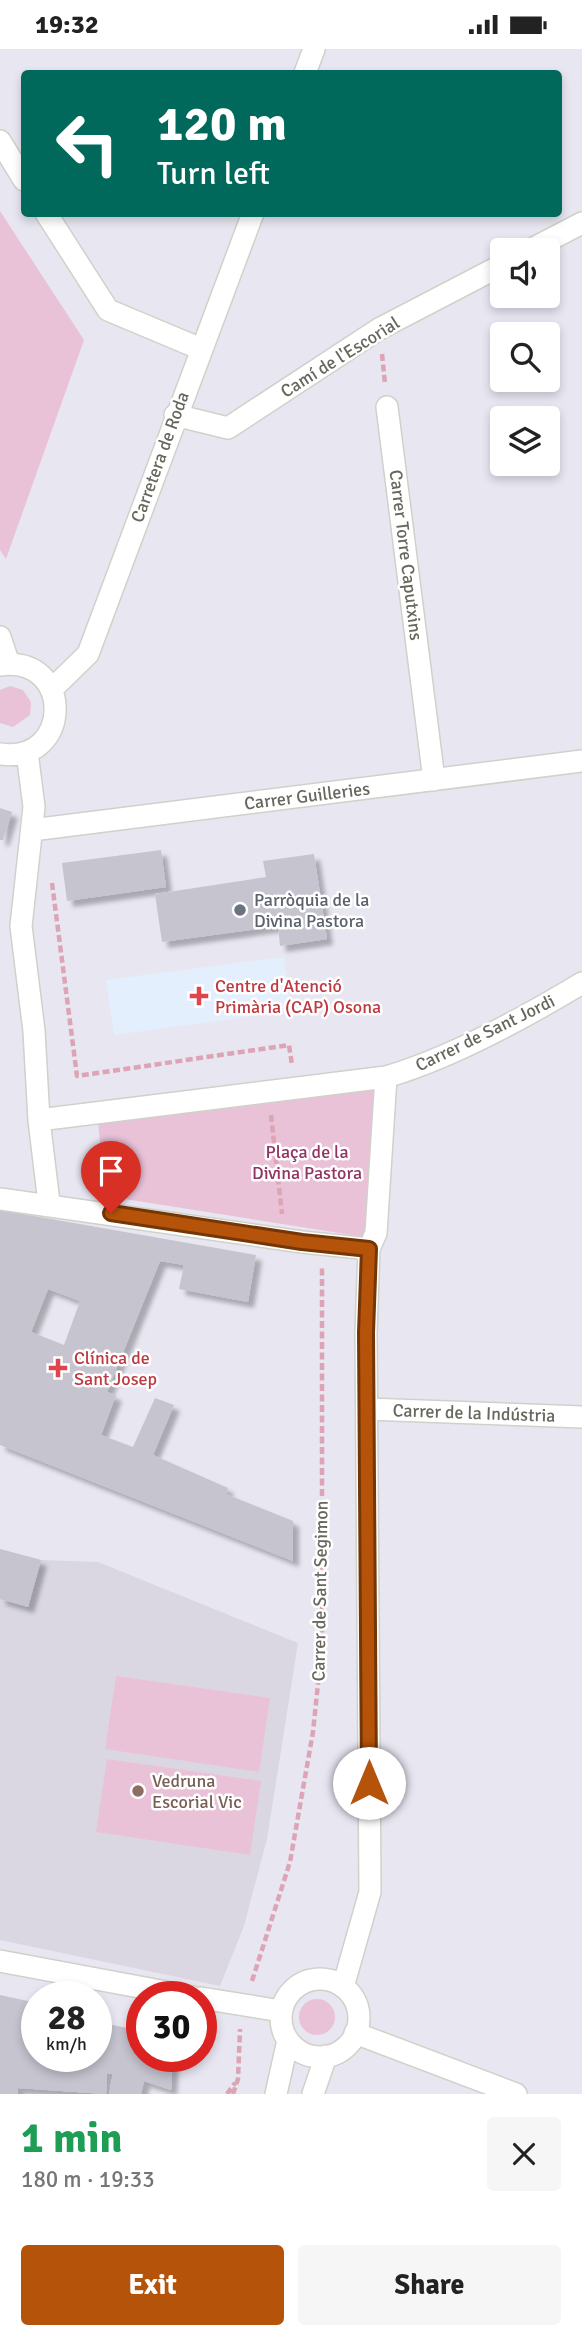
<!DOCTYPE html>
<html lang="en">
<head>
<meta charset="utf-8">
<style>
  :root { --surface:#fff; --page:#f6f6f6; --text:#222; --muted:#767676; --accent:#b45309 }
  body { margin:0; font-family:Signika,sans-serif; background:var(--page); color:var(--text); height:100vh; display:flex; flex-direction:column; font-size:26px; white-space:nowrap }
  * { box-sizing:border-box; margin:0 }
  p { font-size:23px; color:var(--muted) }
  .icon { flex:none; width:38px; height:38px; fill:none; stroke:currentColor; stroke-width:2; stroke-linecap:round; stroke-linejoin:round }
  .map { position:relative; height:2045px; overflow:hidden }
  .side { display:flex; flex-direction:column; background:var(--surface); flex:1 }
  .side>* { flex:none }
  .banner { position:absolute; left:21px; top:21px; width:541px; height:147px; border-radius:7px; box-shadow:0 4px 10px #0003; background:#00695c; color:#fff; overflow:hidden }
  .fabs { position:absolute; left:490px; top:189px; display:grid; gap:14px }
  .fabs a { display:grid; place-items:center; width:70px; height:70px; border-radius:7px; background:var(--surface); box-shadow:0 4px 10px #0003; font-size:35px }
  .speed { position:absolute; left:21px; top:1932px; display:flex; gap:14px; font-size:35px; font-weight:700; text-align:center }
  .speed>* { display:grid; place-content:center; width:91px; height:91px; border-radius:50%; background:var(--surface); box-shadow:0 4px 10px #0003; line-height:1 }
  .speed small { font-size:18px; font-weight:400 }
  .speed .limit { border:10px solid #d22; background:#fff; color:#111 }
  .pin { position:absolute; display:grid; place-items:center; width:60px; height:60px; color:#fff; margin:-72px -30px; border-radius:50% 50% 50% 0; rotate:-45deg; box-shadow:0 0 7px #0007 }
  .pin .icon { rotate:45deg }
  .me { position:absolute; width:77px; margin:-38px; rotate:0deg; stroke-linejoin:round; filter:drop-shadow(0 0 5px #0008) }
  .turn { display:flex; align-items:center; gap:24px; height:147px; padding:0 21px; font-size:32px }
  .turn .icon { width:91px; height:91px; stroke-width:2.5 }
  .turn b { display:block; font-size:49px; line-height:60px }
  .round { display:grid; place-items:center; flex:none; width:74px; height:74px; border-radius:7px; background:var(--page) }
  .summary { display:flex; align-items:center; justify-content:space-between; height:119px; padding:0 21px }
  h1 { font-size:42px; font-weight:700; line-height:52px; color:#1e9e55 }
  .button { display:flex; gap:14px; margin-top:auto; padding:14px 21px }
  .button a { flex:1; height:80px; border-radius:7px; background:var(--accent); color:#fff; font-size:28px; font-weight:700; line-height:80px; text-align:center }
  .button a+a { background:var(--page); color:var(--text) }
  .status { display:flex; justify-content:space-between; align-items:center; height:49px; padding:0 35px; background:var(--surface); direction:ltr }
  .status svg { height:19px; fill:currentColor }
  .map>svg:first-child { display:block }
  .education { fill:#dad7e3 }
  .medical { fill:#e3effd }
  .green { fill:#e9c2d8 }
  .building { fill:#c5c4cf; fill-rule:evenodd; filter:url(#shadow) }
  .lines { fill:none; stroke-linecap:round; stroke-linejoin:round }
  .minor-casing { stroke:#d1d1c9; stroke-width:24 }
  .path { stroke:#dca4b5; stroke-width:4.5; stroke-dasharray:7 3.5; stroke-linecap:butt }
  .minor { stroke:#fff; stroke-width:21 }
  .route-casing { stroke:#753606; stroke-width:18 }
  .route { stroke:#b45309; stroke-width:12 }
  .worship-dot { fill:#6b7280; stroke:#fff; stroke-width:2.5 }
  .health-dot { fill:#e0444e; stroke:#fff; stroke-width:2.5 }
  .education-dot { fill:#8d6e63; stroke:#fff; stroke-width:2.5 }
  .labels { text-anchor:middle; stroke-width:5; stroke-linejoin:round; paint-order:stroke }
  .street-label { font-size:18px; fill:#67675d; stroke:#fff }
  .worship-label { font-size:18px; fill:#5b616d; stroke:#fff; text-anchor:start }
  .health-label { font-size:18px; fill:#be3a42; stroke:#fff; text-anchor:start }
  .park-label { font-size:18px; fill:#913363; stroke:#fff }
  .education-label { font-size:18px; fill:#785e54; stroke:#fff; text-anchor:start }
</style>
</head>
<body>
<div class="status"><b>19:32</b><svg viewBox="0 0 49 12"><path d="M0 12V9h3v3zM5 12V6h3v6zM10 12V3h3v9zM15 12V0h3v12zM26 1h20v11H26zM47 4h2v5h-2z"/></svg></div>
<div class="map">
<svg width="582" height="2045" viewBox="0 0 582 2045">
  <defs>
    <filter id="shadow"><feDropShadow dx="6" dy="6" stdDeviation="2" flood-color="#0004"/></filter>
  </defs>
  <rect width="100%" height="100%" fill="#e8e6f1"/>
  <path class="education" d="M 0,1500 L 41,1511 L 98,1513 L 298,1594 L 267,1790 L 244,1877 L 220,1937 L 0,1891 Z"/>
  <path class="medical" d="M 284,908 L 291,962 L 114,986 L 106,931 Z"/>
  <path class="green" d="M 0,162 L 84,291 L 6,510 L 0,501 Z
    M 10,637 L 23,641 L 31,653 L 30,666 L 13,678 L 0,674 L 0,641 Z
    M 378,1040 L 364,1188 L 106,1147 L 98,1073 Z
    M 116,1627 L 270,1649 L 259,1723 L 105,1700 Z
    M 107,1710 L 261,1732 L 250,1806 L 96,1783 Z
    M299 1968a18 18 0 1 1 36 0a18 18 0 1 1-36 0Z"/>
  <path class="building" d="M 0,759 L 12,763 L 3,791 L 0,791 Z
    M 161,801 L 166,838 L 67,852 L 62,814 Z
    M 314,805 L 327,890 L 280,897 L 278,877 L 162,893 L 155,845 L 266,828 L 263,812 Z
    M 0,1161 L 256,1206 L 248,1253 L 179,1240 L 184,1216 L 160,1212 L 107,1343 L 116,1346 L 101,1386 L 133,1398 L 155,1349 L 174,1356 L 153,1406 L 228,1439 L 226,1445 L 293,1472 L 293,1512 L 0,1396 ZM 48,1240 L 80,1252 L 64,1296 L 31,1283 Z
    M 0,1500 L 41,1511 L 28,1558 L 0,1550 Z
    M 0,1946 L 37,1954 L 37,2007 L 96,2007 L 96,1978 L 108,1978 L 108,1975 L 142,1982 L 142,2007 L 173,2007 L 171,2041 L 144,2032 L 141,2045 L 109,2045 L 113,2025 L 107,2024 L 106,2045 L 18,2039 L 18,2045 L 0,2045 Z"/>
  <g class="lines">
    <defs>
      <path id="minor" d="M 305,24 L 314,0
        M 0,92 L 24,131
        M 46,164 L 108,261 L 201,300
        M 530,201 L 582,174
        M 387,358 L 434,731
        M 175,366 L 228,379 L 379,280 L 502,216
        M 0,588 L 9,615
        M 0,616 C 75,606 72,716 0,705
        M 51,641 L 88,605 L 253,164
        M 27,703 L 34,758 L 21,877 L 34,982 L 39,1071 L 49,1154
        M 32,781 L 582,712
        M 39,1071 L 386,1028 C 451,1009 524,969 582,934
        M 0,1150 L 302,1193 L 369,1200
        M 367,1360 L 582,1368
        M 0,1912 L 193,1948
        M281 1969a39 39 0 1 1 78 0a39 39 0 1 1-78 0Z
        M 343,1938 L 370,1843 L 366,1284 L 369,1200 L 376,1184 L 386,1028
        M 201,1949 L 281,1962
        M 355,1984 L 516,2045
        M 276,2045 L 288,1991
        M 313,2045 L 326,2007"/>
    </defs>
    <use href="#minor" class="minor-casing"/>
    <path class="path" d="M 382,305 L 385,335
      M 52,834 L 77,1027 L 289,996 L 292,1016
      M 271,1066 L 282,1165
      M 252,1932 L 290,1813 L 313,1683 L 322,1596 L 322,1218
      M 227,2045 L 235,2034
      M 233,2045 L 238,2030 L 240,1980"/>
    <use href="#minor" class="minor"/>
  </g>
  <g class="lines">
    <defs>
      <path id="route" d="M 111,1164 L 302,1193 L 369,1200 L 366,1284 L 369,1734"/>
    </defs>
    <use href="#route" class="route-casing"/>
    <use href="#route" class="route"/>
  </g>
  <circle class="worship-dot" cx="240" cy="861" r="7"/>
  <g class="health-dot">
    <path d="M195.5 936.5h7v7h7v7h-7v7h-7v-7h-7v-7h7z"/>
    <path d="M54.5 1308.5h7v7h7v7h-7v7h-7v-7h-7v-7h7z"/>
  </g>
  <circle class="education-dot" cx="138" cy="1742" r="7"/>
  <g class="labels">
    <g class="street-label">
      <text transform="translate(340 308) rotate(-32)" y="6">Camí de l'Escorial</text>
      <text transform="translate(160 408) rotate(-70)" y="6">Carretera de Roda</text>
      <text transform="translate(406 506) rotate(83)" y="6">Carrer Torre Caputxins</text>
      <text transform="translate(307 747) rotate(-7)" y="6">Carrer Guilleries</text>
      <text transform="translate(485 984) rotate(-26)" y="6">Carrer de Sant Jordi</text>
      <text transform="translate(474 1364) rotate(2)" y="6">Carrer de la Indústria</text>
      <text transform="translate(320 1542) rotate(-89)" y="6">Carrer de Sant Segimon</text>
    </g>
    <g class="worship-label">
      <text x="254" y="857">Parròquia de la<tspan x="254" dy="21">Divina Pastora</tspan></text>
    </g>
    <g class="health-label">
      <text x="215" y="943">Centre d'Atenció<tspan x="215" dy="21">Primària (CAP) Osona</tspan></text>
      <text x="74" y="1315">Clínica de<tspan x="74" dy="21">Sant Josep</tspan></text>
    </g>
    <g class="park-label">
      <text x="307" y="1109">Plaça de la<tspan x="307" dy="21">Divina Pastora</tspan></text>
    </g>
    <g class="education-label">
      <text x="152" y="1738">Vedruna<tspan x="152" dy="21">Escorial Vic</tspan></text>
    </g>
  </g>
</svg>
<div class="fabs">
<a><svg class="icon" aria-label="sound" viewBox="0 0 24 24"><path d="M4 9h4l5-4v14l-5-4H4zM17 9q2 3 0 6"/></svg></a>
<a><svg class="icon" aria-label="search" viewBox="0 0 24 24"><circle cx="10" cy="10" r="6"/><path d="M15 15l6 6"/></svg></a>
<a><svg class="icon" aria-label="layers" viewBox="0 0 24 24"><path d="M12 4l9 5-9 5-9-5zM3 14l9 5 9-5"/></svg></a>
</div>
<div class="speed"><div>28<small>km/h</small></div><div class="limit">30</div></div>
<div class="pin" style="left:111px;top:1164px;background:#d93025"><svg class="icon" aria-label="arrive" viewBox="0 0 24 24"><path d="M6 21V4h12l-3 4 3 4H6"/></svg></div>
<svg class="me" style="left:369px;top:1734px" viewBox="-20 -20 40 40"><circle r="19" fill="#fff"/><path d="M0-13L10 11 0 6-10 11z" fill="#b45309"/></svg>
<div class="banner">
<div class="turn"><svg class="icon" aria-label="left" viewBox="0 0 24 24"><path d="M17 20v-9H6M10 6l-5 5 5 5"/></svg><div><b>120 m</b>Turn left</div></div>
</div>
</div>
<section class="side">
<div class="summary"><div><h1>1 min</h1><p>180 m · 19:33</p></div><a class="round"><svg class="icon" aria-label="close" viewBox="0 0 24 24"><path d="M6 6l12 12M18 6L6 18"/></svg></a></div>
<div class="button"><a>Exit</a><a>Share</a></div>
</section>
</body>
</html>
